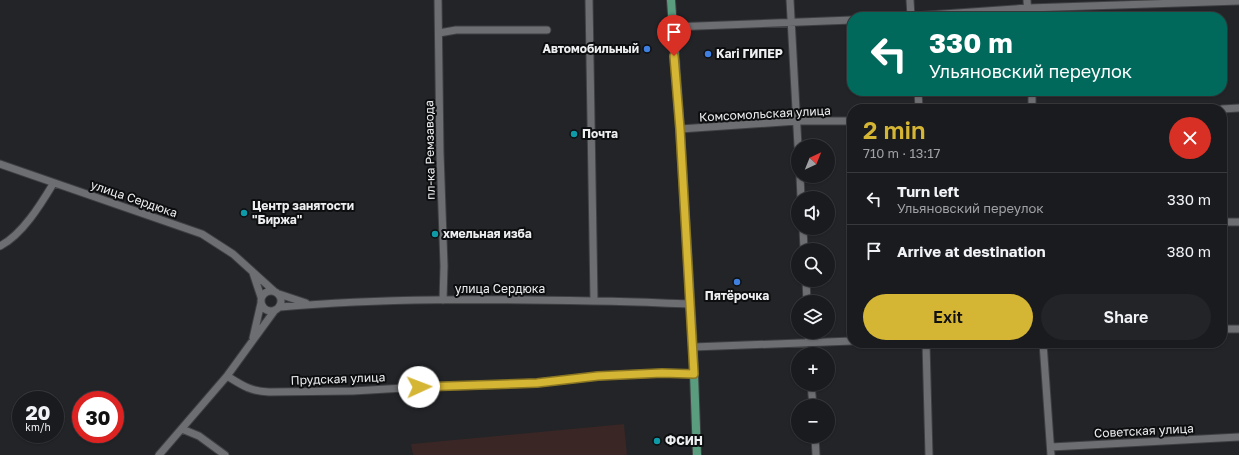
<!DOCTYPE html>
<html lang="en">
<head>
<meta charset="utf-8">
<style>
  :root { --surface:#1a1b1e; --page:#232427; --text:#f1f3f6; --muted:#9fa1a4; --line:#38393c; --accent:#d5b534 }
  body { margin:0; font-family:"Golos Text",sans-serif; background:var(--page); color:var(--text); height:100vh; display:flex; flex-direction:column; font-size:15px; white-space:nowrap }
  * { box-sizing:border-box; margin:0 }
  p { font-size:13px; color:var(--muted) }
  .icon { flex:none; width:22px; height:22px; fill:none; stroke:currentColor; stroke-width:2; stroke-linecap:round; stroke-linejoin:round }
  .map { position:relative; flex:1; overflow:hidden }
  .drawer { position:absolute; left:847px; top:104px; width:380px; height:244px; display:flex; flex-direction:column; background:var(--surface); border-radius:16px; box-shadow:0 1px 3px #0004,0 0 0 1px var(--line) }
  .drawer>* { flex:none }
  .banner { position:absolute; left:847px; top:12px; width:380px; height:84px; border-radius:16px; box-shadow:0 1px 3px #0004,0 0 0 1px var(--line); background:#00695c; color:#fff; overflow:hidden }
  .needle { width:26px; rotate:43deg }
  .tools { position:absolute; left:791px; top:139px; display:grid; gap:8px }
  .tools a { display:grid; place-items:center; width:44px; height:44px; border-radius:50%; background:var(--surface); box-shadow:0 1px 3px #0004,0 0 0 1px var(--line); font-size:20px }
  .speed { position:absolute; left:12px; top:391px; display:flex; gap:8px; font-size:20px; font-weight:700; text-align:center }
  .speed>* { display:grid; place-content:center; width:52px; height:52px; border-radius:50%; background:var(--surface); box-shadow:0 1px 3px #0004,0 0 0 1px var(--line); line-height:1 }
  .speed small { font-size:10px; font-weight:400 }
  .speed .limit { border:6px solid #d22; background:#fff; color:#111 }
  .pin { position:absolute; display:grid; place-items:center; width:34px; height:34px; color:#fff; margin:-41px -17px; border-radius:50% 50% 50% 0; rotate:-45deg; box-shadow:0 0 4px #0007 }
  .pin .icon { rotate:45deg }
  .me { position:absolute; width:44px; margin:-22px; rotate:88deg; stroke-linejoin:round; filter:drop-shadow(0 0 3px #0008) }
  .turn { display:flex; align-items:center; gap:14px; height:84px; padding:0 16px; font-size:18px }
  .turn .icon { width:52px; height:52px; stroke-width:2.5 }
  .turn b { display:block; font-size:28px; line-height:34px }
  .round { display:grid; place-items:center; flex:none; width:42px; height:42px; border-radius:21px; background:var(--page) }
  .summary { display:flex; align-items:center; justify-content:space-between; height:68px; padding:0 16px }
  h1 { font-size:24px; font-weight:600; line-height:30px; color:var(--accent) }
  .button { display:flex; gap:8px; margin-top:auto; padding:8px 16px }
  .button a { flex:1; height:46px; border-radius:24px; background:var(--accent); color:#111; font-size:16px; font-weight:600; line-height:46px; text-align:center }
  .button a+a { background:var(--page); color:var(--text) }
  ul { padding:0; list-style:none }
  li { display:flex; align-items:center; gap:12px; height:52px; padding:0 16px; border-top:1px solid var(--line) }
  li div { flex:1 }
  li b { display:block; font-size:15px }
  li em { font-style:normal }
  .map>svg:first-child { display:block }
  .industrial { fill:#392625 }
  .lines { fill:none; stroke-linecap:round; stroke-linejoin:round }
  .minor-casing { stroke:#3e3f41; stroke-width:9 }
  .major-casing { stroke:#3e3f41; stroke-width:10 }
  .minor { stroke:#6c6e72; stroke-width:7 }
  .major { stroke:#599c7e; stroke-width:8 }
  .route-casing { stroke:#8a7622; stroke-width:10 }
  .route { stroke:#d5b534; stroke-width:7 }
  .shop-dot { fill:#3f7fe0; stroke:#0d0e0f; stroke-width:1.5 }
  .culture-dot { fill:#0f9aa8; stroke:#0d0e0f; stroke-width:1.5 }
  .labels { text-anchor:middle; stroke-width:4; stroke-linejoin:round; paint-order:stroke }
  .poi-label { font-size:12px; font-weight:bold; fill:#edeef0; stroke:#0d0e0f; text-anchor:start }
  .street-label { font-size:12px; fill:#edeef0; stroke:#0d0e0f }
</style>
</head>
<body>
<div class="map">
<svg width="1239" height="455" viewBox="0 0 1239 455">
  <rect width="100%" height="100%" fill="#222428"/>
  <path class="industrial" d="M 624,424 L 627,455 L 413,455 L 411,444 Z"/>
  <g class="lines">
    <defs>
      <path id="minor" d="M 438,0 L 440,153 L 444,266 L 443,300
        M 589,0 L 594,301
        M 790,0 L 798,146
        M 910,0 L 911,17
        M 1027,0 L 1028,17
        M 900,17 L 1028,8 L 1239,1
        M 672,27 L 852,20
        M 439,33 L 456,30 L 547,30
        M 918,91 L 919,109
        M 1032,91 L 1032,109
        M 1222,109 L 1239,108
        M 680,129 L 797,121 L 852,121
        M 0,164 L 202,234 L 233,254 L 274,291
        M 800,176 L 801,198
        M 1222,222 L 1239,222
        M 803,228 L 804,250
        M 0,246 C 22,235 41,204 53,184
        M 253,273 L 261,297
        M 806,280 L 807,302
        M261 301a10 10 0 1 1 20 0a10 10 0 1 1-20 0Z
        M 279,294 L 306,303
        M 280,307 C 384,298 488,299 592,301 C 625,301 657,303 690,304
        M 1222,329 L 1239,329
        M 808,332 L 810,354
        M 253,338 L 261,303
        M 926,343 L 929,455
        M 1043,343 L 1051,455
        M 693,347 L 852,341
        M 227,376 C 243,386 250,391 269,392 L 353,391 L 404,388 L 537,383 L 598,376 L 662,373 L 693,374
        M 811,384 L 813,406
        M 182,429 L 199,436 L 225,455
        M 815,436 L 816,455
        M 1051,447 L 1239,437
        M 159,455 L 227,376 L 275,310"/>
      <path id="major" d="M 671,0 L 680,129 L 693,347 L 697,455"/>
    </defs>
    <use href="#minor" class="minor-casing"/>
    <use href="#major" class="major-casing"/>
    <use href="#minor" class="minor"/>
    <use href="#major" class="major"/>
  </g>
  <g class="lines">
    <defs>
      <path id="route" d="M 419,387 L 537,383 L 598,376 L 662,373 L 694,374 L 680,129 L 674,56"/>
    </defs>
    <use href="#route" class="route-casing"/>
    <use href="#route" class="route"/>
  </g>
  <g class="shop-dot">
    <circle cx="647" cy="49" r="4"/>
    <circle cx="708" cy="54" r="4"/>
    <circle cx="737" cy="282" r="4"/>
  </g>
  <g class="culture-dot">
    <circle cx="574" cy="134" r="4"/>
    <circle cx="244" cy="213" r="4"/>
    <circle cx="435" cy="234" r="4"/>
    <circle cx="657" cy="441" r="4"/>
  </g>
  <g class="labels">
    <g class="poi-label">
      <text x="639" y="53" text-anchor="end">Автомобильный</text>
      <text x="716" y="58">Kari ГИПЕР</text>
      <text x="582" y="138">Почта</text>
      <text x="252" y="210">Центр занятости<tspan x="252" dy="14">"Биржа"</tspan></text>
      <text x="443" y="238">хмельная изба</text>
      <text x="737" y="300" text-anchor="middle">Пятёрочка</text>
      <text x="665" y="445">ФСИН</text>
    </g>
    <g class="street-label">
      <text transform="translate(765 114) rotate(-3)" y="4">Комсомольская улица</text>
      <text transform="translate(430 150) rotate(-91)" y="4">пл-ка Ремзавода</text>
      <text transform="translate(134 199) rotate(19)" y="4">улица Сердюка</text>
      <text x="500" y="293">улица Сердюка</text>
      <text transform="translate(338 379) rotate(-2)" y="4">Прудская улица</text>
      <text transform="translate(1144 431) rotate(-3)" y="4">Советская улица</text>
    </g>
  </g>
</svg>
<div class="tools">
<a><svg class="needle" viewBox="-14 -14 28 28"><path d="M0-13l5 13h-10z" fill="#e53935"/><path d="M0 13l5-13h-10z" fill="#9fa1a4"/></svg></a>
<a><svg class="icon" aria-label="sound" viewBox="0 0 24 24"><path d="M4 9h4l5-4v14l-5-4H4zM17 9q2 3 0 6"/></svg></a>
<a><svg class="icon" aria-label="search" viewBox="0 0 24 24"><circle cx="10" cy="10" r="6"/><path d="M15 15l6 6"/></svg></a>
<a><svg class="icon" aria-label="layers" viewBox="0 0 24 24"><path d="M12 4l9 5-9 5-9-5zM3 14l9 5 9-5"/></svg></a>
<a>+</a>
<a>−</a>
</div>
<div class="speed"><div>20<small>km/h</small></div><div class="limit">30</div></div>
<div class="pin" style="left:674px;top:56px;background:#d93025"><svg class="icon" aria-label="arrive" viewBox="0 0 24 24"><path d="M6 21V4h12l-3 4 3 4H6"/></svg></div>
<svg class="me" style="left:419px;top:387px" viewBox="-20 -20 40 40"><circle r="19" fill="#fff"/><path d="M0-13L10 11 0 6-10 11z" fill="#d5b534"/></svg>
<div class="banner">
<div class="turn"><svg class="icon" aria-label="left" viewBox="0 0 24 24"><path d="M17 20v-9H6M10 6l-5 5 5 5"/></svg><div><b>330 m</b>Ульяновский переулок</div></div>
</div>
<section class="drawer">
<div class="summary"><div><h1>2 min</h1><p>710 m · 13:17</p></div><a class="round" style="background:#d93025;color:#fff"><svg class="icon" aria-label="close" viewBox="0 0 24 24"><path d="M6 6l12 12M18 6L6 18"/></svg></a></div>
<ul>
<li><svg class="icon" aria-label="left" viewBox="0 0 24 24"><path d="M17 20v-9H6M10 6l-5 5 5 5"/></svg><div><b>Turn left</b><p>Ульяновский переулок</p></div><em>330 m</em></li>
<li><svg class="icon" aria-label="arrive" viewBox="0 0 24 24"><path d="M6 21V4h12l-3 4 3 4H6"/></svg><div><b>Arrive at destination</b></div><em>380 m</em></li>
</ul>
<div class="button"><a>Exit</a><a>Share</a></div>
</section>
</div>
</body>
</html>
